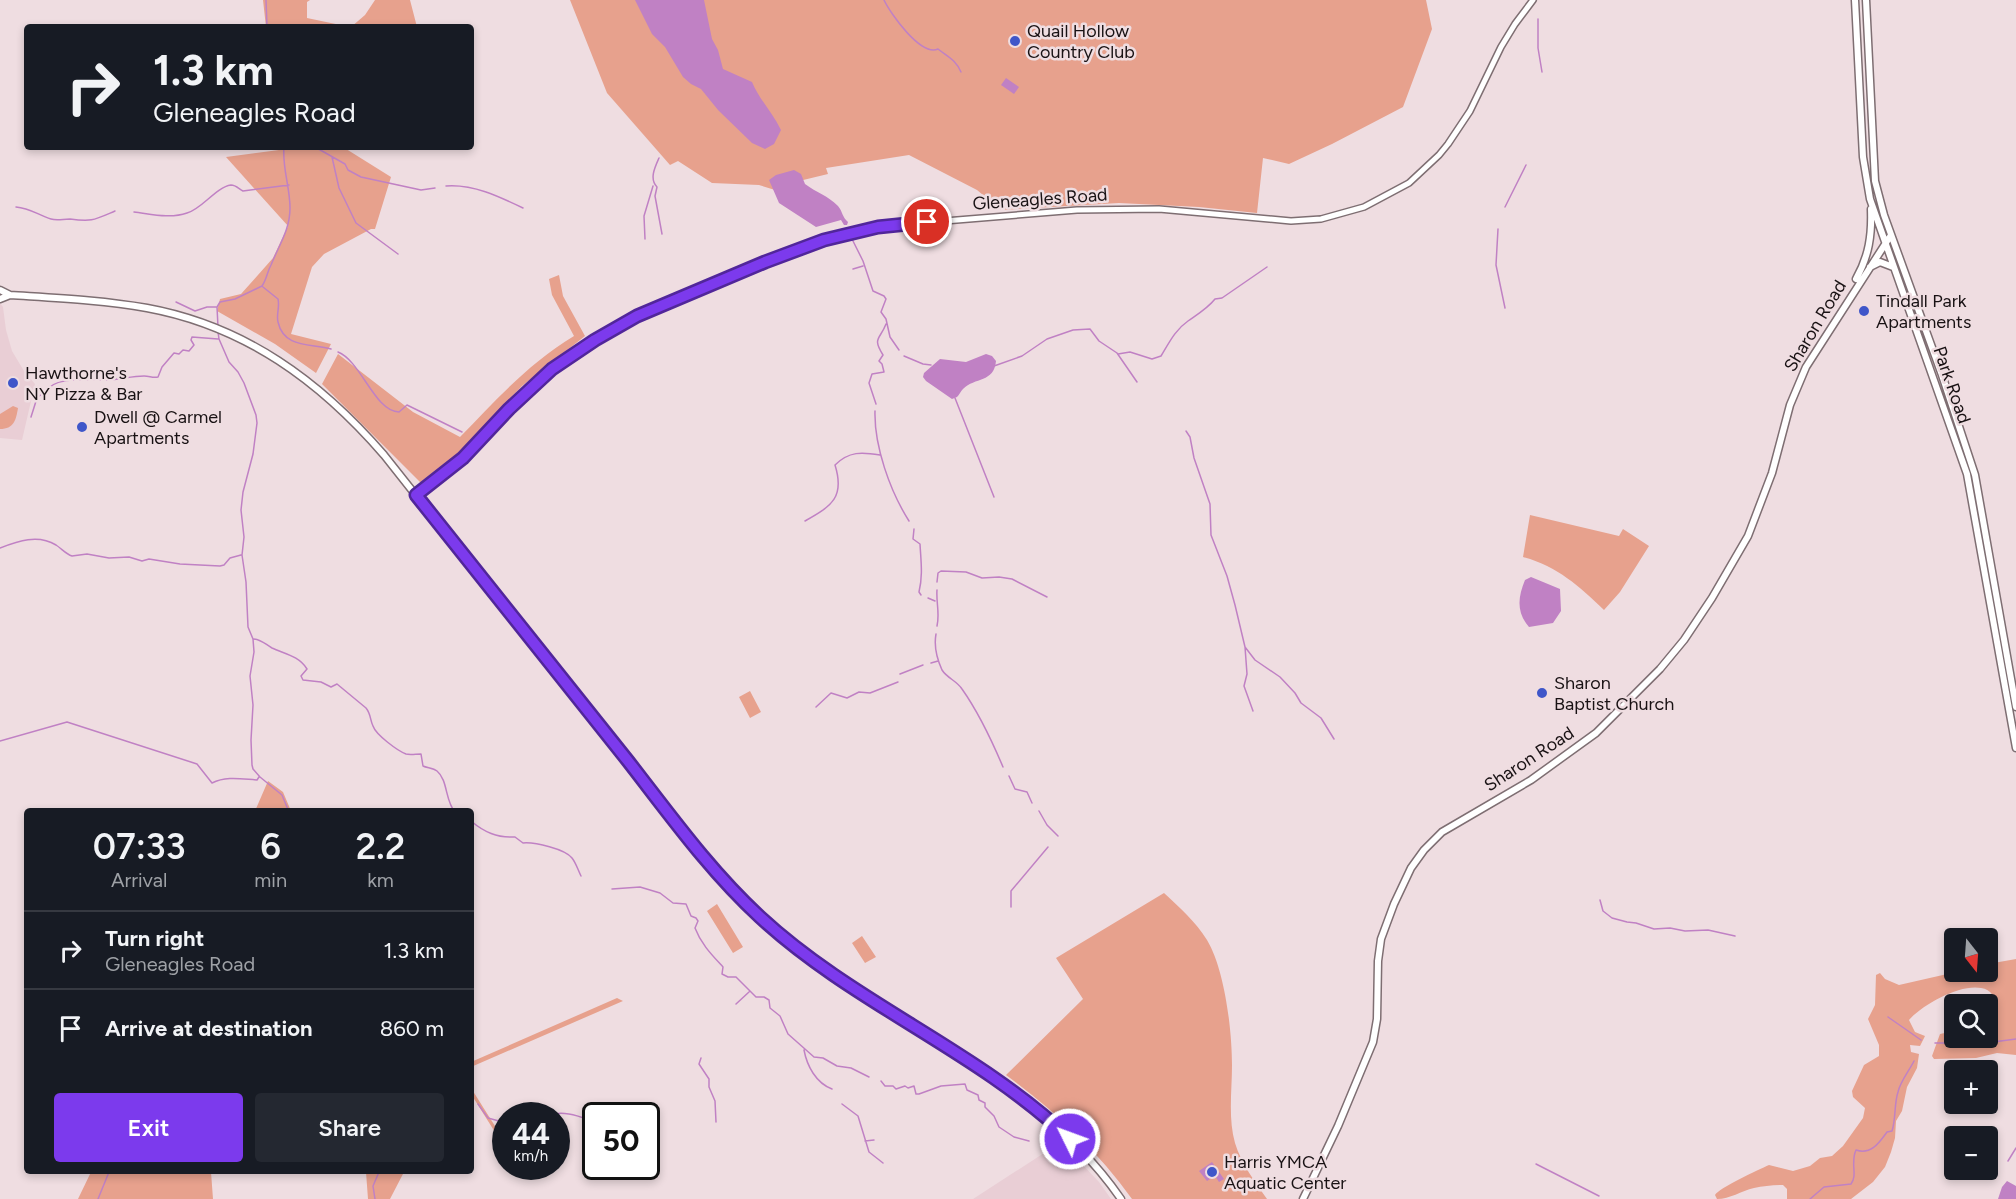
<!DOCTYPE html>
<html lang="en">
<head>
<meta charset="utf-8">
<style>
  :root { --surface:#171b24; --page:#242831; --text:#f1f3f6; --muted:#9ea1a6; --line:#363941; --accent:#7c3aed }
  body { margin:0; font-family:Figtree,sans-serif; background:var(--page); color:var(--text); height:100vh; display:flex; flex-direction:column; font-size:22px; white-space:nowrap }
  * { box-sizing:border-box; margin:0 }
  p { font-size:20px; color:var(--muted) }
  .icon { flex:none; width:33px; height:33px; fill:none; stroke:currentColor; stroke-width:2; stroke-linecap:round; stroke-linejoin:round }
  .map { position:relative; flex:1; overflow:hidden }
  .drawer { position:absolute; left:24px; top:808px; width:450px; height:366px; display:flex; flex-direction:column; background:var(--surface); border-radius:6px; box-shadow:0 3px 9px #0003 }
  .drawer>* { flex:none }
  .banner { position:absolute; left:24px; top:24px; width:450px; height:126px; border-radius:6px; box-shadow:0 3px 9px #0003; background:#171b24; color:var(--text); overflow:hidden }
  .needle { width:39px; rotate:163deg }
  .fabs { position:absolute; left:1944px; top:928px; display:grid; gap:12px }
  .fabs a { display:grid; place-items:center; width:54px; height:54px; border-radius:6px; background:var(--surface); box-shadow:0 3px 9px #0003; font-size:30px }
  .speed { position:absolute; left:492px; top:1102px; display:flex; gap:12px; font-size:30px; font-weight:700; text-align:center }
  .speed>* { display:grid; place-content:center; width:78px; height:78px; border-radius:50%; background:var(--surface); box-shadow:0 3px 9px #0003; line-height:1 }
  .speed small { font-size:15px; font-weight:400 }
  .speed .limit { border:3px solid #111; border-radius:9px; background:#fff; color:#111 }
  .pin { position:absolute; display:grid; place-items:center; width:51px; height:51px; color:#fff; margin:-26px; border:3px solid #fff; border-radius:50%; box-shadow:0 2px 6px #0007 }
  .me { position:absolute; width:66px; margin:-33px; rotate:312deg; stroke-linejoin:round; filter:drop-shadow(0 0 4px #0008) }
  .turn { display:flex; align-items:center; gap:21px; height:126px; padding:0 30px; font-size:27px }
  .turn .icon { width:78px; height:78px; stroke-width:2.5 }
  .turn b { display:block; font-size:42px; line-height:51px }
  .eta { display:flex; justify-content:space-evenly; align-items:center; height:102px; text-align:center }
  .eta b { font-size:36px; font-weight:600; line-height:42px }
  .action { display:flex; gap:12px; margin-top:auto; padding:12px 30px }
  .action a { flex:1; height:69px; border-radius:6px; background:var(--accent); color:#fff; font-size:24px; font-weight:600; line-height:69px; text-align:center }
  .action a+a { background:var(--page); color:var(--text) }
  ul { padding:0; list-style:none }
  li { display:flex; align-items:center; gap:18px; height:78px; padding:0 30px; border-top:2px solid var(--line) }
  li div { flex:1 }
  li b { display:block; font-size:22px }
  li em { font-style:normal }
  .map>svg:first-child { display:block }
  .built { fill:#e9ced5 }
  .green { fill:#e7a18d }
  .water { fill:#c081c4 }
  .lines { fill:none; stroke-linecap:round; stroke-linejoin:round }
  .stream { stroke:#c081c4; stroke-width:1.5 }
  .tertiary-casing { stroke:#7e6e72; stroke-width:8 }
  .secondary-casing { stroke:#7e6e72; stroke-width:9 }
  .tertiary { stroke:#fff; stroke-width:5 }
  .secondary { stroke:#fff; stroke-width:6 }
  .route-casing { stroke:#51269a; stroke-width:15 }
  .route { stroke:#7c3aed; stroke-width:10 }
  .poi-dot { fill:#3f56c9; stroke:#efdde1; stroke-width:2 }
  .labels { text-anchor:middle; stroke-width:5; stroke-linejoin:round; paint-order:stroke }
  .poi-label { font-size:18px; fill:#191214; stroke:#efdde1; text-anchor:start }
  .street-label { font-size:18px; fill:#191214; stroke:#efdde1 }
</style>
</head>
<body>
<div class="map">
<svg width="2016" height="1199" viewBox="0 0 2016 1199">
  <rect width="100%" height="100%" fill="#efdde1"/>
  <path class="built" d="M 0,303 L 3,307 L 6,330 L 12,351 L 24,371 L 35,384 L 22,440 L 0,438 Z
    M 1061,1142 L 1099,1182 L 1111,1199 L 973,1199 Z"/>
  <path class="green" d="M 263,0 L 310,0 L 307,2 L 307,18 L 350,27 L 266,27 Z
    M 375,0 L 410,0 L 417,27 L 351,27 L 365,15 Z
    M 570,0 L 1426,0 L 1432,29 L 1403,107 L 1332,144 L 1289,164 L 1263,158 L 1257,213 L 1199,207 L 1119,203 L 1001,210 L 977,190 L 909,155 L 826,168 L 828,174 L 799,181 L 788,194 L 759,185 L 712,183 L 678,161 L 670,165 L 607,93 Z
    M 279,147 L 343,147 L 391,177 L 375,229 L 371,229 L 324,254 L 312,267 L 291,334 L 331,344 L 316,373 L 275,344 L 217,311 L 220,299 L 241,294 L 273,258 L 288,226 L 226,157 L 279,150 Z
    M 559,275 L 563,296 L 585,336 L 522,386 L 450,462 L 421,483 L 322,384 L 338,354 L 413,412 L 460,437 C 496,400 529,363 574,336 L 552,295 L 549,279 Z
    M 13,406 L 18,408 C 16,420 14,429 0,429 L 0,414 Z
    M 1530,515 L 1619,536 L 1623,529 L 1649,546 L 1620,592 L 1604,610 C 1579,586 1557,566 1523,557 Z
    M 750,691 L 761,712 L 750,718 L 739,697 Z
    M 268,781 L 283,792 L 291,811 L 255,811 Z
    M 1164,893 C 1179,907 1196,922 1207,940 C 1225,970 1232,1031 1232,1065 C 1232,1091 1228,1118 1235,1143 C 1241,1163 1255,1182 1267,1199 L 1132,1199 C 1097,1150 1054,1110 1006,1075 L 1083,999 L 1056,958 Z
    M 717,904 L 743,947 L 733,953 L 707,911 Z
    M 862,936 L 876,957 L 865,963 L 852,943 Z
    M 2016,959 L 2016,1055 L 1997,1053 L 1976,1058 L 1934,1059 L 1932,1056 L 1940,1034 L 1954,1031 L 1954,1038 L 1988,1038 L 1988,1023 C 2002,1015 1998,990 1981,988 C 1960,984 1923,1004 1909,1020 L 1915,1032 L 1925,1036 L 1920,1046 L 1910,1045 L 1911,1052 L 1919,1054 L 1917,1068 L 1907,1087 L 1902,1111 L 1896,1121 L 1895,1138 L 1891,1152 L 1885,1167 L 1873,1182 L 1851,1199 L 1787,1199 L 1787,1189 L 1783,1185 C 1773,1185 1763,1186 1754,1188 C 1741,1191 1730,1199 1717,1199 L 1715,1195 C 1719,1188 1758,1170 1769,1165 L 1793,1171 L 1810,1166 L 1820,1158 L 1832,1156 L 1843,1146 L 1863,1118 L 1865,1108 L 1853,1097 L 1852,1091 L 1864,1065 L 1879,1056 L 1879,1045 L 1868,1019 L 1875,1005 L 1876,975 L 1880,973 L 1885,979 L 1899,985 L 1956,972 L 1988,972 L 1988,964 Z
    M 617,998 L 623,1001 L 471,1067 L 471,1062 Z
    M 471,1088 L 505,1142 L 505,1148 L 471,1094 Z
    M 91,1172 L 211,1172 L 213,1199 L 78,1199 Z
    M 366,1172 L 404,1172 L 390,1199 L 368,1199 Z"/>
  <path class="water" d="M 635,0 L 704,0 L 712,39 L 718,50 L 723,69 L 752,82 C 759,99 772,112 781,130 L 774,144 L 765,149 L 752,143 L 718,110 L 701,89 L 691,84 L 683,77 L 665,47 L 652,34 Z
    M 1006,78 L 1019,87 L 1014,94 L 1001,85 Z
    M 794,170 L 801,174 L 805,184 C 817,193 827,195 838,206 C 843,212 842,217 848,222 L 847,225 L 844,225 L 841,220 L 816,227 L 779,203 L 769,180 L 776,175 Z
    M 986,354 L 992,356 L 996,361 C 994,383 975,377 963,389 C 961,391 959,395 957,397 L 952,399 L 926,381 L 923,377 L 924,373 L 940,359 L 966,362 Z
    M 1531,577 L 1560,589 L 1561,611 L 1553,623 L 1529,627 C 1516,612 1518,597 1525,580 Z
    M 1212,1162 L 1224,1179 L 1219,1182 L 1215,1176 L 1207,1181 L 1199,1171 Z
    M 2007,1181 L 2016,1186 L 2016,1199 L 1998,1199 L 2002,1187 Z"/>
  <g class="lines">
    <path class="stream" d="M 266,0 L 267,27
      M 884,0 C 890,13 921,57 938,49 C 948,57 956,60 961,72
      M 1538,19 L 1538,48 L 1542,72
      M 315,147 L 345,164 L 348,170 L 361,177 L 421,190 L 435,188
      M 332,157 L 339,188 L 356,223 L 398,254
      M 659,158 C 655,167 649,179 657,187 L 655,196 L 662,234
      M 446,186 C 473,184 498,196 523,208
      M 16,207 C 30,208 38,215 51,219 C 57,221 63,219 70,219 C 92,222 94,220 115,211
      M 1505,207 L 1526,165
      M 134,212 C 151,214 170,219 187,213 C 202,209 216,187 231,185 C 236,185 239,189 243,191 L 289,185
      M 1498,229 L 1496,265 L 1505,308
      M 645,239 L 644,216 L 653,186
      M 852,239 L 863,261 L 873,291 L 884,296 L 886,299 L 881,312 L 886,319 L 890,337 L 899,350
      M 853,269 L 863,266
      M 263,287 L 278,299 C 280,308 276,314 278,322 C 284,349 312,343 331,349
      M 176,302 L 195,311 L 207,307 L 216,307
      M 217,307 L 218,327
      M 217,307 L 220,302 L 235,299 L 262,286 C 267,279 267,272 271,265 C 279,245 290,230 290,208 C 290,187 282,167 284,147
      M 218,332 L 219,339 L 229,362 L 238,372 L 244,383 L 256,415 L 257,423 L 253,454 L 243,492 L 241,510 L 244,537 L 242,555 L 246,582 L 248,627 L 253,639 L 254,652 L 250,676 L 253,705 L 251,740 L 252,765 L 253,769 L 260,777 L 282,795 L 289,812
      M 338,352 C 361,361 375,412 399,412 L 407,405 L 462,432
      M 1118,354 L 1130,352 L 1152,359 L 1161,356 C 1169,343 1175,330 1188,321 C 1198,314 1208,308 1215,299 L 1222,298 L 1267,267
      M 904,356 L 923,364 L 931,365
      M 994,366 L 1022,356 L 1047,339 L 1073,330 L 1090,329 L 1099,341 L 1117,353 L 1137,382
      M 50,387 C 61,377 91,380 106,380 C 119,380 131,376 144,376 C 150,376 152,378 158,377 L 162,367 L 174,353 L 179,354 L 183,350 L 189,351 L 194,345 L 191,340 L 192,337 L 218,339
      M 955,398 L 994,497
      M 876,404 L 869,383 L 872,374 L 884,372 L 882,364 L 879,361 L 883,355 C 872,337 880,340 886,324
      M 875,411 C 874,446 890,491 909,521
      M 31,417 L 37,398 L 44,392
      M 1186,431 L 1190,437 L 1194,458 L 1210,504 L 1211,535 L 1227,576 L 1235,605 L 1245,647 L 1247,674 L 1244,686 L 1253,711
      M 805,521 C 832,506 845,497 835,465 C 849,451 862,452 880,455
      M 914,529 L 913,539 L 920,544 C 921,562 923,575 919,592 L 921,595
      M 0,548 C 18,541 38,534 56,545 C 62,549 66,554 72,556 L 87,554 L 109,558 L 129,557 L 142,561 L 149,559 L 180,564 L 220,566 L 224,565 L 230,558 L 241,555
      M 937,582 L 938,573 L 941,571 L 966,572 L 982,578 L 999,577 L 1012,579 L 1047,597
      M 937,590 C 936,603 940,613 937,626
      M 928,598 L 935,601
      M 936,634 C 934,645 937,659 942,670 C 947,678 957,681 962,689 C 979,713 992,741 1003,767
      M 254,639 C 262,640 265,644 272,648 C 285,654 299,656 307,669 L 301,676 L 303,680 L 321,682 L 331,687 L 337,684 L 366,708 C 371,714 370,720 373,726 C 376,735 398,751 406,754 C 410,755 416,754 421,754 L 423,766 C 427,768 433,768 437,771 C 448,780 445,801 455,812
      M 1245,647 L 1255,660 L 1280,677 L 1295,693 L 1301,703 L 1321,718 L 1334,739
      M 931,663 L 938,661
      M 900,674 L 923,665
      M 816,707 L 831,693 L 847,698 L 859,692 L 870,693 L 898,682
      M 0,741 L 67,722 L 197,764 L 212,783 C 226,776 241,779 257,780 L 259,777
      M 1009,776 L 1015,789 L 1027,792 L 1032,803
      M 1039,811 L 1047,825 L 1058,836
      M 471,821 C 484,832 497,838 515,837 L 523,843 C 535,842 565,849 572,858 C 576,863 578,870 581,876
      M 612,889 L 640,887 L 660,893 L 673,903 L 686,904 L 691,916 L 696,918 L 698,921 L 695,928 C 701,944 712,955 723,967 L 722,974 L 728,977 L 736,977 L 756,997 L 764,997 L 769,1000 L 770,1008 L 780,1016 L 788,1034 L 814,1057 L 823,1058 L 837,1066 L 851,1068 L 869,1077
      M 1600,900 L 1603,911 L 1612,918 L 1627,922 L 1636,923 L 1654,929 L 1670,928 L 1685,931 L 1708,930 L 1735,936
      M 1011,907 L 1011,891 L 1048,847
      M 736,1004 L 749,992
      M 1888,1017 L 1921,1040
      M 1935,1043 L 1950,1043 L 1963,1046 L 2016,1039
      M 804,1050 C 807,1066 816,1083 832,1089
      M 701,1058 L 699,1064 L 709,1079 L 709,1087 L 715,1101 L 716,1122
      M 881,1081 L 885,1086 L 893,1086 L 896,1089 L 905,1086 L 908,1088 L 914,1086 L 916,1094 L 919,1094 L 941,1086 L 965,1084 L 967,1090 L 978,1095 L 979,1100 L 985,1103 L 985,1107 L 994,1116 L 999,1127 L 1014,1137 L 1029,1141
      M 478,1104 L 488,1118 L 506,1123
      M 842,1104 L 858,1116 L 869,1152 L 883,1163
      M 547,1116 C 563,1109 581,1117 596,1122
      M 865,1141 L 874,1140
      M 2008,1161 L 2016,1148
      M 1536,1164 L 1599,1196
      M 98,1199 L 109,1172
      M 375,1199 L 373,1186 L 379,1172
      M 1810,1199 L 1824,1187 L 1851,1184 C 1858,1175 1850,1163 1856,1150 C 1871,1155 1879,1143 1887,1132 L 1892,1131 C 1896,1119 1894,1104 1898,1092 C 1900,1082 1909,1071 1914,1061"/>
    <defs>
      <path id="tertiary" d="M 416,496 L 463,458 L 532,386 L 559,364 L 595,340 L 656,308 L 780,256 L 824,240 L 846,234 L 896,225 L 1077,210 L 1159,209 L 1291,221 L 1321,219 L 1364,207 L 1409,183 L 1439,155 L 1448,144 L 1470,111 L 1501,47 L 1515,24 L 1533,0"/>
      <path id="secondary" d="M 1855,0 L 1863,157 L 1870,199 L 1967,474 L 2016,748
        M 1866,0 L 1875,181 L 1884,215 L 1942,375 L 1975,475 L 2016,707
        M 1870,267 L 1880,262 L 1893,267
        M 1856,279 C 1869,256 1872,235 1871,209
        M 0,290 L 10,295
        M 0,299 L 10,295 C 56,298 102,300 147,308 C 245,326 320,381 384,455 L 692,844 C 728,886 765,926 809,959 C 830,974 853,987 874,1001 C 964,1058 1060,1110 1121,1199
        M 1303,1199 L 1338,1126 L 1373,1042 L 1377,1019 L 1378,961 L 1381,939 L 1394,904 L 1411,868 L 1424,850 L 1442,832 L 1531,780 L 1596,733 L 1660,669 L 1684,640 L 1712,598 L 1748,536 L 1772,473 L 1790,405 L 1806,367 L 1891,235"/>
    </defs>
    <use href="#tertiary" class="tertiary-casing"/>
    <use href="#secondary" class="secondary-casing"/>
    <use href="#tertiary" class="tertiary"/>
    <use href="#secondary" class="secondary"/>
  </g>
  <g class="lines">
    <defs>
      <path id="route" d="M 927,222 L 878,227 L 824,240 L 765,262 L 637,316 L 595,340 L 552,369 L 509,409 L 463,458 L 416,495 C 487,584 557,673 628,761 C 670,815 710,871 760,917 C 854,1004 977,1050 1070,1139"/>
    </defs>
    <use href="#route" class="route-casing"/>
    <use href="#route" class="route"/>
  </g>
  <g class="poi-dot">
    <circle cx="1015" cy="41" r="6"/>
    <circle cx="1864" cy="311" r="6"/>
    <circle cx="13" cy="383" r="6"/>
    <circle cx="82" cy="427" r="6"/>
    <circle cx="1542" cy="693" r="6"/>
    <circle cx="1212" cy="1172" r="6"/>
  </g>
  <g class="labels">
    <g class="poi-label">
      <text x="1027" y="37">Quail Hollow<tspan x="1027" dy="21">Country Club</tspan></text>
      <text x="1876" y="307">Tindall Park<tspan x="1876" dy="21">Apartments</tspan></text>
      <text x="25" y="379">Hawthorne's<tspan x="25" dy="21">NY Pizza &amp; Bar</tspan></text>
      <text x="94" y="423">Dwell @ Carmel<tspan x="94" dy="21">Apartments</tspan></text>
      <text x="1554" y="689">Sharon<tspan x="1554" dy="21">Baptist Church</tspan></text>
      <text x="1224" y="1168">Harris YMCA<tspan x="1224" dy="21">Aquatic Center</tspan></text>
    </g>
    <g class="street-label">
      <text transform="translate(1040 199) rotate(-4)" y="6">Gleneagles Road</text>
      <text transform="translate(1815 326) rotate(-59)" y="6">Sharon Road</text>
      <text transform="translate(1952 385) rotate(71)" y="6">Park Road</text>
      <text transform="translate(1529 759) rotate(-33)" y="6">Sharon Road</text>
    </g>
  </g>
</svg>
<div class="fabs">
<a><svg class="needle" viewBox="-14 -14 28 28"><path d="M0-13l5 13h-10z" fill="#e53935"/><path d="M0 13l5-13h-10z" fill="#9ea1a6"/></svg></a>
<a><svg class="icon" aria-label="search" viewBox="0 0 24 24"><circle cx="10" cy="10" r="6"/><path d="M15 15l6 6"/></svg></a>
<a>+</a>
<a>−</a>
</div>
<div class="speed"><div>44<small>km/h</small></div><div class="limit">50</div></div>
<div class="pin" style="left:927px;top:222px;background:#d93025"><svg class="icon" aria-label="arrive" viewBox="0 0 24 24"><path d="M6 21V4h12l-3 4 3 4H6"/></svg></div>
<svg class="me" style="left:1070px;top:1139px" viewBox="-20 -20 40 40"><circle r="17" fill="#7c3aed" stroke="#fff" stroke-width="3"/><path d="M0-11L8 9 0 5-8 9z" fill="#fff"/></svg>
<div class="banner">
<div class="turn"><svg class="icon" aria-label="right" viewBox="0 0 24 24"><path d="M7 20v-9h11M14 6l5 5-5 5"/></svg><div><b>1.3 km</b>Gleneagles Road</div></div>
</div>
<section class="drawer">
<div class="eta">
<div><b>07:33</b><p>Arrival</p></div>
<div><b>6</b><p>min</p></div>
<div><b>2.2</b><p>km</p></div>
</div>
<ul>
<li><svg class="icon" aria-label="right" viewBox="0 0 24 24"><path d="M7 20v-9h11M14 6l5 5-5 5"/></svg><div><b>Turn right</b><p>Gleneagles Road</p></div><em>1.3 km</em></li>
<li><svg class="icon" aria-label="arrive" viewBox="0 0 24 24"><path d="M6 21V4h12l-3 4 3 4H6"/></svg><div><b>Arrive at destination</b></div><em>860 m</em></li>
</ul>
<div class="action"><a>Exit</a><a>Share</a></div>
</section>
</div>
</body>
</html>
